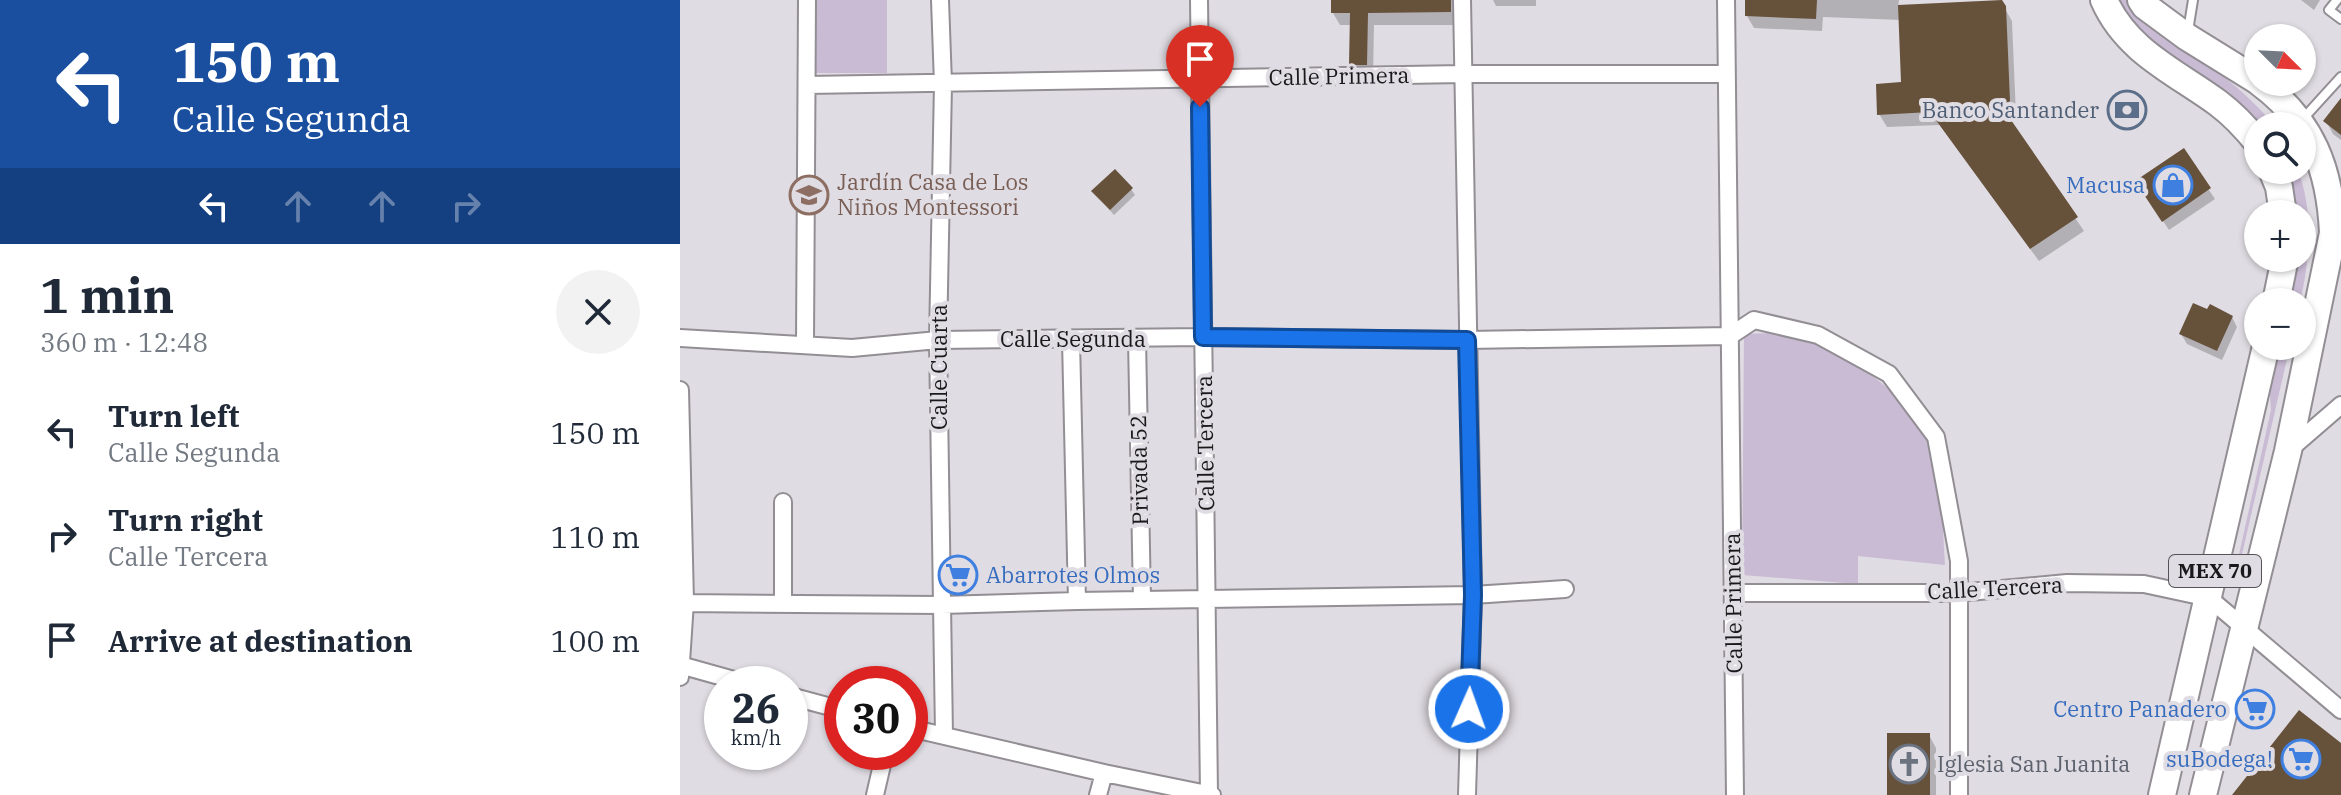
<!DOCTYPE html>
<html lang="en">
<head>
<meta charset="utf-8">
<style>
  :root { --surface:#fff; --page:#f2f2f3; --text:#1f2937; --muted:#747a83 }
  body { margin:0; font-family:"IBM Plex Serif",serif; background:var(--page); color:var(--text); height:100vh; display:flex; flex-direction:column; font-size:30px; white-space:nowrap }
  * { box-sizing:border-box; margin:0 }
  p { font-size:26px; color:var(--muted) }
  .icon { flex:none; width:44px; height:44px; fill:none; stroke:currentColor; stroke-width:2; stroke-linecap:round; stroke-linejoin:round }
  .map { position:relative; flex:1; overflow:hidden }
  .drawer { display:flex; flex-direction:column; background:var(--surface); width:680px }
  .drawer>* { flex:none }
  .top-card { background:#1a4fa0; color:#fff; overflow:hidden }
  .needle { width:52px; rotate:114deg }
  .buttons { position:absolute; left:1564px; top:24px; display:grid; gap:16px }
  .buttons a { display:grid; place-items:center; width:72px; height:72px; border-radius:50%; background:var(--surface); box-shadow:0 2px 6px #0004; font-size:40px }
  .speed { position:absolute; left:24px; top:666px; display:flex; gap:16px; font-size:40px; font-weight:700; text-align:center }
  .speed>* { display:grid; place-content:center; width:104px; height:104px; border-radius:50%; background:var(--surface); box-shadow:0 2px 6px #0004; line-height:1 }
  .speed small { font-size:20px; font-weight:400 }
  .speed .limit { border:12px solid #d22; background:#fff; color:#111 }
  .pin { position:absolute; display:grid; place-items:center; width:68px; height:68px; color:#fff; margin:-82px -34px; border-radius:50% 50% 50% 0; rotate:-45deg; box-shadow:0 0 8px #0007 }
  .pin .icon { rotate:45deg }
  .me { position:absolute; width:88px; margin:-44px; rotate:2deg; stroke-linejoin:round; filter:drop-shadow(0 0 6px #0008) }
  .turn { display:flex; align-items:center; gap:28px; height:168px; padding:0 40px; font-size:36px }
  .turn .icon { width:104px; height:104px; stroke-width:2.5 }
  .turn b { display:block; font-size:56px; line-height:68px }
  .lanes { display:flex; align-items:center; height:76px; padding:0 40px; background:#0003; justify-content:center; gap:40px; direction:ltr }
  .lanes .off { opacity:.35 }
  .round { display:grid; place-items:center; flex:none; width:84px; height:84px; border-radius:42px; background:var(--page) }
  .head { display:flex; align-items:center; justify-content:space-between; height:136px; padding:0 40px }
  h1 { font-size:48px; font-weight:700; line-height:60px }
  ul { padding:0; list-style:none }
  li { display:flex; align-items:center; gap:24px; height:104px; padding:0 40px }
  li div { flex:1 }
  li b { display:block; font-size:30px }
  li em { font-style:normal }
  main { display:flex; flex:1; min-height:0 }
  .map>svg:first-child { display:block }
  .green { fill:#cabbd5 }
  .shadow { fill:#0003 }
  .building { fill:#66513b }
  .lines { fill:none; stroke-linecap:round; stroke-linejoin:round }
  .lane-casing { stroke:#928e94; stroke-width:12 }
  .street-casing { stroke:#928e94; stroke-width:20 }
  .primary-casing { stroke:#928e94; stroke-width:30 }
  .lane { stroke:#fff; stroke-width:8 }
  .street { stroke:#fff; stroke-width:16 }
  .primary { stroke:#fff; stroke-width:26 }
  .route-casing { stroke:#114b97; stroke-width:20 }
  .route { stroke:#1a73e8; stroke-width:14 }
  .labels { text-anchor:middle; stroke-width:8; stroke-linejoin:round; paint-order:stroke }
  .shield { fill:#e0dce3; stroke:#555356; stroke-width:2 }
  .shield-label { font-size:20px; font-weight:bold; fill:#19181a }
  .street-label { font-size:22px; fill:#19181a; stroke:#e0dce3 }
  .service-label { font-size:22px; fill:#4e5e75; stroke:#e0dce3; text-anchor:end }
  .education-label { font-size:22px; fill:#785e54; stroke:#e0dce3; text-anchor:start }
  .shop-label { font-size:22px; fill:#366cbe; stroke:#e0dce3; text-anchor:end }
  .worship-label { font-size:22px; fill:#5b616d; stroke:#e0dce3; text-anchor:start }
</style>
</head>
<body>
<main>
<section class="drawer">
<div class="top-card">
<div class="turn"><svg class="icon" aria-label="left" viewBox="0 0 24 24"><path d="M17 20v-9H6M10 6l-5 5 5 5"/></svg><div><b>150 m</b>Calle Segunda</div></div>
<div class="lanes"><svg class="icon" aria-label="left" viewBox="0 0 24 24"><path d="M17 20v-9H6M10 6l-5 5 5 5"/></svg><svg class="icon off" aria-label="ahead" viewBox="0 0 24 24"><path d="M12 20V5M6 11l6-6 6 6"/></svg><svg class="icon off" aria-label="ahead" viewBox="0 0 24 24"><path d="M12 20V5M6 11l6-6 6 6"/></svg><svg class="icon off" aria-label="right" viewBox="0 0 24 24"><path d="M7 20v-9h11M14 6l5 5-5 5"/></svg></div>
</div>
<div class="head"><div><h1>1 min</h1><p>360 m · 12:48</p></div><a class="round"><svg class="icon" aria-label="close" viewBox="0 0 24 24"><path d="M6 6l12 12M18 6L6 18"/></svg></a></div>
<ul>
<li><svg class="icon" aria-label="left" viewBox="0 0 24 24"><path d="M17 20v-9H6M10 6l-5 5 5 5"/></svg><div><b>Turn left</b><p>Calle Segunda</p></div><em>150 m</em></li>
<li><svg class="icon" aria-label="right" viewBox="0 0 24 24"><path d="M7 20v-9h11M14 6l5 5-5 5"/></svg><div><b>Turn right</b><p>Calle Tercera</p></div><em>110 m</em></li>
<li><svg class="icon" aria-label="arrive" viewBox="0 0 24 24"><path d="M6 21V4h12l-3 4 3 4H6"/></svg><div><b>Arrive at destination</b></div><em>100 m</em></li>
</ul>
</section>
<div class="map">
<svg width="1661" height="795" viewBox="0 0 1661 795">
  <rect width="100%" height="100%" fill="#e0dce3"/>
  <path class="green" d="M 136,0 L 207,0 L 207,73 L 136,73 Z
    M 1437,0 L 1450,0 C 1470,38 1507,50 1540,74 C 1560,89 1579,107 1595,126 L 1578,126 C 1532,91 1464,51 1437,0 Z
    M 1603,170 L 1618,170 C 1634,213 1630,259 1620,302 L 1608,302 L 1616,258 L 1622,258 L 1622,214 L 1616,214 Z
    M 1092,333 C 1109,337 1129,340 1146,348 C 1184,365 1233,403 1249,442 C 1264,480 1262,526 1265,565 L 1178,556 L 1178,584 L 1062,575 L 1064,334 Z
    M 1597,346 L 1610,346 L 1557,576 L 1554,577 L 1591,410 L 1589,381 Z"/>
  <path class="shadow" d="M 653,0 L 782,0 L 777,25 L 694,25 L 693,77 L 678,77 L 671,64 L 672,25 L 660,25 L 653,13 Z
    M 813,0 L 856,0 L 856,6 L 816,6 Z
    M 1067,0 L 1219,0 L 1218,7 L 1324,7 L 1332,21 L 1336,115 L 1329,120 L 1404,231 L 1359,261 L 1260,125 L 1207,127 L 1199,114 L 1223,84 L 1221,20 L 1143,17 L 1142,31 L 1074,28 L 1067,16 Z
    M 1621,0 L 1640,0 L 1634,10 Z
    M 1661,101 L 1661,140 L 1653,134 L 1646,121 Z
    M 1503,151 L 1535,199 L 1489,230 L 1463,191 Z
    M 451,189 L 455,195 L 434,215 L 414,192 Z
    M 1552,317 L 1557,327 L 1542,360 L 1507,344 L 1501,334 Z
    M 1249,735 L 1256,748 L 1256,795 L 1209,795 Z"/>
  <path class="building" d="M 651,0 L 771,0 L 771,12 L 688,13 L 687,65 L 669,65 L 670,13 L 651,13 Z
    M 1065,0 L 1137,0 L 1136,19 L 1065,16 Z
    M 1322,0 L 1326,6 L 1330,101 L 1322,107 L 1398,217 L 1350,249 L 1250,112 L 1197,115 L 1196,84 L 1221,82 L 1218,5 Z
    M 1661,98 L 1661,135 L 1643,121 Z
    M 1504,148 L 1531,188 L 1482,222 L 1455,181 Z
    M 435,169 L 453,188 L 430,210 L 411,191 Z
    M 1513,303 L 1527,309 L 1530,304 L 1553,316 L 1537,351 L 1499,334 Z
    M 1619,710 L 1661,743 L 1661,795 L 1552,795 Z
    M 1207,733 L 1250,733 L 1250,795 L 1207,795 Z"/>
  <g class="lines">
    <defs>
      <path id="lane" d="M 1657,0 L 1649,10 L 1661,19
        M 1508,31 L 1513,0
        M 1621,121 L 1661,77"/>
      <path id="street" d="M 260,0 L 263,84 L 258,340 L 264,735
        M 519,0 L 529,794
        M 782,0 L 793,595 L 787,795
        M 1046,0 L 1055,795
        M 127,85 L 783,74 L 1046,74
        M 0,338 L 172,348 L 258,340 L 523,337 L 787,340 L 1050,336 L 1074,320 L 1138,335 L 1209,374 L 1256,437 L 1279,561 L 1279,795
        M 457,339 L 462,600
        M 391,340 L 397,601
        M 125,344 L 127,0
        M 0,390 L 5,602 L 0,677
        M 1609,450 L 1661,405
        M 1054,593 L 1278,593 L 1387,583 L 1464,584 L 1529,598 L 1661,710
        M 103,602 L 103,502
        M 0,603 L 262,605 L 397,601 L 793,595 L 885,589
        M 0,665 L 68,684
        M 110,696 L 162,710
        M 230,728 L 424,773 L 532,795
        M 195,795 L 205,752
        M 418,795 L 424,773"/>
      <path id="primary" d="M 1424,0 C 1447,52 1496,72 1538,103 C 1554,115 1566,128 1578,143
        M 1461,0 L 1465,6 L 1507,37 L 1578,81
        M 1592,170 L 1599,187 L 1603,214
        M 1596,302 L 1605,258
        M 1482,795 L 1586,346
        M 1523,795 L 1608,451 L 1653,233 C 1650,169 1632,121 1579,82"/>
    </defs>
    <use href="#lane" class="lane-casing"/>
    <use href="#street" class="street-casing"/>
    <use href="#primary" class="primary-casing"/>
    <use href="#lane" class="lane"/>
    <use href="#street" class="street"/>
    <use href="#primary" class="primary"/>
  </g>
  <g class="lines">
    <defs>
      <path id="route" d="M 520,107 L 523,337 L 787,340 L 793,595 L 789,709"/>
    </defs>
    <use href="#route" class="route-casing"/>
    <use href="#route" class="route"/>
  </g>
  <defs>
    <symbol id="bank-ring" viewBox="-11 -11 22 22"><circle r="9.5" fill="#e0dce3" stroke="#5c6f8a" stroke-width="1.5"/><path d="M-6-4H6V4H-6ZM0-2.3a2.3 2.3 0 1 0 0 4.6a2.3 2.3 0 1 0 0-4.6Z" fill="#5c6f8a"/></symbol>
    <symbol id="shop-ring" viewBox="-11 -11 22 22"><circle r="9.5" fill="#e0dce3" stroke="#3f7fe0" stroke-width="1.5"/><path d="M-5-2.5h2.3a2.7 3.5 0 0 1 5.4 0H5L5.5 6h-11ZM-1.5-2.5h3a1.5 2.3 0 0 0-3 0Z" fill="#3f7fe0"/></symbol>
    <symbol id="school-ring" viewBox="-11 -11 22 22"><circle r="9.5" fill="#e0dce3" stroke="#8d6e63" stroke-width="1.5"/><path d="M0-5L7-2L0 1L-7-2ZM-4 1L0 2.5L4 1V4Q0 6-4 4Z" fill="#8d6e63"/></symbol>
    <symbol id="supermarket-ring" viewBox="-11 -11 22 22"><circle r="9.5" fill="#e0dce3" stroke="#3f7fe0" stroke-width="1.5"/><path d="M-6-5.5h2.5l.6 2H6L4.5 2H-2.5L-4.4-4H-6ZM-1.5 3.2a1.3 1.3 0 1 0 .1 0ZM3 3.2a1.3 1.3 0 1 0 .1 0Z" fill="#3f7fe0"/></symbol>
    <symbol id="church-ring" viewBox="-11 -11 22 22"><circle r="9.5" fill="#e0dce3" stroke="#6b7280" stroke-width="1.5"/><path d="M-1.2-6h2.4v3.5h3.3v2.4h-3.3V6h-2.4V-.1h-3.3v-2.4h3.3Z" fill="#6b7280"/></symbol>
  </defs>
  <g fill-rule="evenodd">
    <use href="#bank-ring" x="1425" y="88" width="44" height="44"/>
    <use href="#shop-ring" x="1471" y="163" width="44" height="44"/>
    <use href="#school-ring" x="107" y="173" width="44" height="44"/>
    <use href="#supermarket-ring" x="256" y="553" width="44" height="44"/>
    <use href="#supermarket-ring" x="1553" y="687" width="44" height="44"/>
    <use href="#supermarket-ring" x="1599" y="737" width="44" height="44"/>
    <use href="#church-ring" x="1207" y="742" width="44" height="44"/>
  </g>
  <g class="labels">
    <rect class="shield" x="1489" y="555" width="92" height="32" rx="6"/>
    <g class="shield-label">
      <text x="1535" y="578">MEX 70</text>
    </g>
    <g class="street-label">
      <text transform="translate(659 76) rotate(-1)" y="8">Calle Primera</text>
      <text x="393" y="347">Calle Segunda</text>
      <text transform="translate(259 367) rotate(-90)" y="8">Calle Cuarta</text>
      <text transform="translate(525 443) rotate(-91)" y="8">Calle Tercera</text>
      <text transform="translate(459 470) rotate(-91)" y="8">Privada 52</text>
      <text transform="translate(1315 588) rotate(-3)" y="8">Calle Tercera</text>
      <text transform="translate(1053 603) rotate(-91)" y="8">Calle Primera</text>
    </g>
    <g class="service-label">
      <text x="1419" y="118">Banco Santander</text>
    </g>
    <g class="education-label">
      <text x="157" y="190">Jardín Casa de Los<tspan x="157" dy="25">Niños Montessori</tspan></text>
    </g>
    <g class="shop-label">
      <text x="1465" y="193">Macusa</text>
      <text x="306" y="583" text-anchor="start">Abarrotes Olmos</text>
      <text x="1547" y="717">Centro Panadero</text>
      <text x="1593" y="767">suBodega!</text>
    </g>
    <g class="worship-label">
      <text x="1257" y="772">Iglesia San Juanita</text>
    </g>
  </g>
</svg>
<div class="buttons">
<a><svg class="needle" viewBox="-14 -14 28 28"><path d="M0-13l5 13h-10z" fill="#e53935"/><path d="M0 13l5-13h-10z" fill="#747a83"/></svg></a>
<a><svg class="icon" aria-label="search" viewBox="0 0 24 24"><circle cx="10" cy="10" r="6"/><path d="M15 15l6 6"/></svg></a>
<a>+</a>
<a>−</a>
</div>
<div class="speed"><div>26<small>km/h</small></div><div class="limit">30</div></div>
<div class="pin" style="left:520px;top:107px;background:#d93025"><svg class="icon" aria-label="arrive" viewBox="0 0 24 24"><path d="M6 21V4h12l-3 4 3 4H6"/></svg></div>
<svg class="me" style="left:789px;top:709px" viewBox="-20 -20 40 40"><circle r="17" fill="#1a73e8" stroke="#fff" stroke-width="3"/><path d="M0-11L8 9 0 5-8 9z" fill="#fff"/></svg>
</div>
</main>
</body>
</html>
